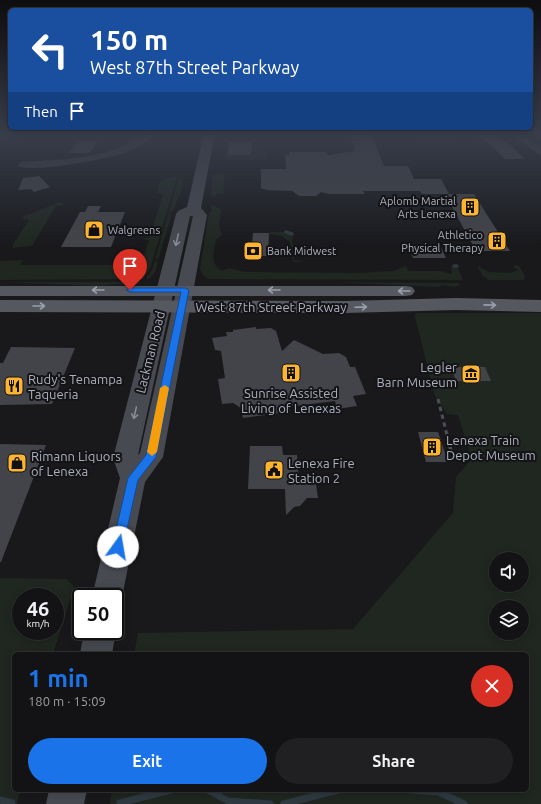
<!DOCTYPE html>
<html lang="en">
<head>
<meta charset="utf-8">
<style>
  :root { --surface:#131315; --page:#202022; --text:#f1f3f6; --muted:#9d9ea0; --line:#323234; --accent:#1a73e8 }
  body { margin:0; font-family:Ubuntu,sans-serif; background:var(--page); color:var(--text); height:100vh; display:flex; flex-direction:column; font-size:15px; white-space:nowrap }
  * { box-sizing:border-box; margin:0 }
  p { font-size:13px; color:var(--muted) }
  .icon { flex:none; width:22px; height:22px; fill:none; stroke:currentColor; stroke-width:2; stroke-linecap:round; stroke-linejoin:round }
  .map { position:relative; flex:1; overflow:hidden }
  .side { position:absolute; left:12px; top:652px; width:517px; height:140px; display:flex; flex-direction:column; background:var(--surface); border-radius:6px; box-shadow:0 2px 10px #0003,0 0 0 1px var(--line) }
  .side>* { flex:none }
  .hud { position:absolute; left:8px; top:8px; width:525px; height:122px; border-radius:6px; box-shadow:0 2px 10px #0003,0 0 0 1px var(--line); background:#1a4fa0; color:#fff; overflow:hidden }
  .tools { position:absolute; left:489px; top:552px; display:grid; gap:8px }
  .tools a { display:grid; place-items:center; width:40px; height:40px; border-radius:50%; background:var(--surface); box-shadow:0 2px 10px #0003,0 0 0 1px var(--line); font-size:20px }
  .speed { position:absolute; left:12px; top:588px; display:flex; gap:8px; font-size:20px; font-weight:700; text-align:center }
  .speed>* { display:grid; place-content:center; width:52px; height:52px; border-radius:50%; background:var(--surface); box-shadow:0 2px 10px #0003,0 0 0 1px var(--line); line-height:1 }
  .speed small { font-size:10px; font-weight:400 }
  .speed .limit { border:2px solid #111; border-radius:6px; background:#fff; color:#111 }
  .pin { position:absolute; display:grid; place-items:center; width:34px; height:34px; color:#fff; margin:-41px -17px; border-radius:50% 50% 50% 0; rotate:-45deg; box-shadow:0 0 4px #0007 }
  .pin .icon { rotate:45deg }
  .me { position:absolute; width:44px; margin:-22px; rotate:13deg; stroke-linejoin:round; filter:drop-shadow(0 0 3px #0008) }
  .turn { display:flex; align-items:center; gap:14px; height:84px; padding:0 16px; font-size:18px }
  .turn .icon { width:52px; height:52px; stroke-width:2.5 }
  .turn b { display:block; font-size:28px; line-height:34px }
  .then { display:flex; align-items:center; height:38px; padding:0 16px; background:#0003; gap:8px; font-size:15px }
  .round { display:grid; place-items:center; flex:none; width:42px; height:42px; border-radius:21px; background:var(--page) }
  .headline { display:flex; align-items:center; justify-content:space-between; height:68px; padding:0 16px }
  h1 { font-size:24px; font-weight:700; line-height:30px; color:var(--accent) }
  .primary-button { display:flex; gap:8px; margin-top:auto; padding:8px 16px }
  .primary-button a { flex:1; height:46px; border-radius:24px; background:var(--accent); color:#fff; font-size:16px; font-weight:700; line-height:46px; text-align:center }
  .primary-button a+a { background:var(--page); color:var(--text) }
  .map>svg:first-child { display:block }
  .green { fill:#1f2720; fill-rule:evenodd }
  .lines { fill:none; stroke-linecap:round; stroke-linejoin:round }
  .stream-far1 { stroke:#2e3941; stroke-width:3.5 }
  .stream { stroke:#2e3941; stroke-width:7 }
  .building { fill:#434449 }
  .street { fill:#3a3b41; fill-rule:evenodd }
  .secondary { fill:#484a51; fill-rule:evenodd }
  .primary { fill:#565860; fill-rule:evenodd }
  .rail-far1 { stroke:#4d4f56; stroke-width:3; stroke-dasharray:4.5 3.5; stroke-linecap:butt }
  .rail { stroke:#4d4f56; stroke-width:3.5; stroke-dasharray:6 5; stroke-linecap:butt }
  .oneway { stroke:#888c97 }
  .oneway2 { stroke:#9a9eaa }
  .route { fill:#1a73e8; stroke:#114b97 }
  .slow { fill:#f59e0b }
  .labels { text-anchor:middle; stroke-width:4; stroke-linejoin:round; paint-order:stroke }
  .far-poi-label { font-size:11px; fill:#abb0bc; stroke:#141417; text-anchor:end }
  .street-label { font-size:13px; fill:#abb0bc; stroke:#141417 }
  .poi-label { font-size:13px; fill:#abb0bc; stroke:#141417; text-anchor:start }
</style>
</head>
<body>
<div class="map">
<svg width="541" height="804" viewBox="0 0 541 804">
  <rect width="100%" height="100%" fill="#19191c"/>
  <path class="green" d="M 430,133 L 448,133 L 455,139 L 447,143 L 406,139 L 432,136 Z
    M 252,144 L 259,144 L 259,147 L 263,147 L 264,151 L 267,151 L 267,160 L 224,160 L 224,155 L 251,155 Z
    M 220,173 L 225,174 L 223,194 L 217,193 L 216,196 L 211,197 L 212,175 Z
    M 177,177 L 150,269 L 143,279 L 0,280 L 0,261 L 23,260 L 20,265 L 131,265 L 134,260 L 143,259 L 149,240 L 142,239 L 150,237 L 163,194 L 157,193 L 160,182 L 165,178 Z
    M 179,178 L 184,182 L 181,184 L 183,186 L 173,211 L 169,213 L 171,216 L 159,257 L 155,261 L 158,262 L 155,272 L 149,279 L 146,278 L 152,270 Z
    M 60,202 L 65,205 L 56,206 L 32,246 L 10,248 L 13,247 L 13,244 L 29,220 L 22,219 L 24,216 Z
    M 214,205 L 221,210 L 219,226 L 222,235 L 216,240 C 214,252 209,263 222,271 L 229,268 L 245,272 L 356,273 L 393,271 L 406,266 L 409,271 L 441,271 L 452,274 L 451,267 L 457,266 L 463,280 L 208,279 L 203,275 L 200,269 L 209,213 L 212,211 L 211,206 Z
    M 269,232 L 285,232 L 292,234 L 294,260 L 305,262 L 293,262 L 290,242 L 281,236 L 269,234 Z
    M 515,265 L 519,266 L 525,276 L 524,280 L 488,280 L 482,275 L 477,266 L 489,272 L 509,273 L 519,270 L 513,267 Z
    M 0,282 L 140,282 L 142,283 L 130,286 L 118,284 L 100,286 Z
    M 333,282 L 458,283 L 460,285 L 455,287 L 444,285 L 437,287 Z
    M 416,313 L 541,313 L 541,804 L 110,804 L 112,790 L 527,790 L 527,654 L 134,654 L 138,633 L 353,629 L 453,513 L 456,477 L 472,459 L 458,415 L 447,414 L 435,396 L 415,317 ZM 496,559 L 522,559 L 522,585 L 496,585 ZM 496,607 L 522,607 L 522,633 L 496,633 Z
    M 0,578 L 67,579 L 74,587 L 53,654 L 14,654 L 14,790 L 20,790 L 17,804 L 0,804 ZM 21,597 L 55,597 L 55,631 L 21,631 Z"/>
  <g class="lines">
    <path class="stream-far1" d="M 286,232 L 292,234
      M 454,266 L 457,266"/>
    <path class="stream" d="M 208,790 L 228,801 L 270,804
      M 411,790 L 439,792 L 464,804
      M 0,800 L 12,803
      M 120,803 L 171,790
      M 284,804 L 338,790"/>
  </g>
  <path class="building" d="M 350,133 L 371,133 L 384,166 L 408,166 L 414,179 L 441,179 L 449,194 L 422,194 L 420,191 L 363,191 L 365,194 L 329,194 L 321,192 L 316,196 L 299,196 L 292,191 L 267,190 L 261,188 L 261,169 L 286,169 L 285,155 L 289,155 L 289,152 L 326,152 L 328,155 L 355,151 Z
    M 480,133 L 493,133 L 512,146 L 524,159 L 505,159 L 493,147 L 477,136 L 481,135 Z
    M 78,141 L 97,141 L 90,153 L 69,153 Z
    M 230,142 L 252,142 L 251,155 L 227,155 Z
    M 39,176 L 50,187 L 34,192 L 31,189 L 18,190 L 23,178 Z
    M 445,194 L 474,194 L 510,251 L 476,251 Z
    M 88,206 L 101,206 L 98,212 L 125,212 L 111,247 L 61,247 L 80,212 L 85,212 Z
    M 253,233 L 269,233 L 268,256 L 251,256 Z
    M 408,245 L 440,245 L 446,258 L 413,258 Z
    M 256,327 L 256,329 L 271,328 L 276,331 L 282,351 L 294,340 L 323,354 L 339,353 L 346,357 L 350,367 L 355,367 L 366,394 L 353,396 L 357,406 L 337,409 L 335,401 L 279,408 L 280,413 L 243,418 L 241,408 L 233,403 L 222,404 L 218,379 L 225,378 L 221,351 L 215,350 L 212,338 L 227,336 L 226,332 L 233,332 L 233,330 Z
    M 11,347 L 75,348 L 52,404 L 0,405 L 0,363 L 3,363 Z
    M 451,367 L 485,367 L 491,381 L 456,381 Z
    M 418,432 L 438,432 L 448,462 L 426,462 Z
    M 0,444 L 46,445 L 1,562 L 0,562 Z
    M 250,446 L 282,446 L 283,455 L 297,455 L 299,484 L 316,484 L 318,498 L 307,498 L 300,506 L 294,507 L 286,515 L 285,489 L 248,489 Z"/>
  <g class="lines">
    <path class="street" d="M 145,133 L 155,133 C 148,142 138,148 127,152 C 113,158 25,175 17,165 L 22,162 C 64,159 110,160 145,133 Z
      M 510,133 L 520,133 L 541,148 L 541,156 Z"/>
    <path class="secondary" d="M 204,133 L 215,133 L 201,208 L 207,215 L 163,457 L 145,482 L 122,597 L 118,608 L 115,609 L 115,597 L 92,597 L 120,478 L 113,458 L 176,214 L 178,211 L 187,207 ZM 190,216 L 193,216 L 140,453 L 138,455 Z
      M 115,629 L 116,631 L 112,654 L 80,654 L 84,631 L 115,631 Z
      M 49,790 L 87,790 L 84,804 L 46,804 Z"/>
    <path class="primary" d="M 0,286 L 406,286 L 412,287 L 415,291 L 412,295 L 406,296 L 0,296 Z
      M 456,298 L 541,300 L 541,312 L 456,310 L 345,313 L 0,312 L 0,300 L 345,301 Z"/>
    <path class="rail-far1" d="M 438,399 L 447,435"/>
    <path class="rail" d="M 447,434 L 451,451"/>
  </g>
  <defs><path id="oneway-shaft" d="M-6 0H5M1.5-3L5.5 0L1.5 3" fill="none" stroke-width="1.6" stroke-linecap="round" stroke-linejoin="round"/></defs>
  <g class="oneway">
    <use href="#oneway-shaft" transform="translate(177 240) rotate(103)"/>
    <use href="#oneway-shaft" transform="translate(135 413) rotate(103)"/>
  </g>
  <g class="oneway2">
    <use href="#oneway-shaft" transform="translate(98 290) rotate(180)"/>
    <use href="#oneway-shaft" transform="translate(274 290) rotate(-180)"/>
    <use href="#oneway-shaft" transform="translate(404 291) rotate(-180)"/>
    <use href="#oneway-shaft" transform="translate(490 305) rotate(1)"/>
    <use href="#oneway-shaft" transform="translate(39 306)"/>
    <use href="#oneway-shaft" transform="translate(361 307) rotate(-2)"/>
  </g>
  <linearGradient id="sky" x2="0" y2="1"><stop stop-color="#0e0e0f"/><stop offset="0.54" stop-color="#383e4b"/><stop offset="1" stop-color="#383e4b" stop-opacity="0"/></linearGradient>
  <rect width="541" height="246" fill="url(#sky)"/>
  <path class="route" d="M 185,288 L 189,290 L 156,457 L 138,480 L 123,547 L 122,551 L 118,553 L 113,551 L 112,547 L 128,478 L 146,455 L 181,292 L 130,292 L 126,290 L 130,288 Z"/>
  <path class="slow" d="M 165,385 L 169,388 L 157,452 L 152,456 L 147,452 L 160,388 Z"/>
  <defs>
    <symbol id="building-square" viewBox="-11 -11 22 22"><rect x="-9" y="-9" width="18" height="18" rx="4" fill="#fdb430" stroke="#141417"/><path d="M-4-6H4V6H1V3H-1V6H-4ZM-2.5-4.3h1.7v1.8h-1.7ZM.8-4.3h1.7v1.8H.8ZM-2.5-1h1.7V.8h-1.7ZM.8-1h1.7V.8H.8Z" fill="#111"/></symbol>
    <symbol id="shop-square" viewBox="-11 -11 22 22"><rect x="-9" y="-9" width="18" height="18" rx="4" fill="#fdb430" stroke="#141417"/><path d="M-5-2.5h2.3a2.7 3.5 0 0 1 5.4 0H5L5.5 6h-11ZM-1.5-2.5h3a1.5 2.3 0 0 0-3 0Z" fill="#111"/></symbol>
    <symbol id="bank-square" viewBox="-11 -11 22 22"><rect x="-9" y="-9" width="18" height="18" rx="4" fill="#fdb430" stroke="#141417"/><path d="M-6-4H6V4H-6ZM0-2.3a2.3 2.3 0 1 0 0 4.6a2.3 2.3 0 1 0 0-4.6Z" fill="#111"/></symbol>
    <symbol id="museum-square" viewBox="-11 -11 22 22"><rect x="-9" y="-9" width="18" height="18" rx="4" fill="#fdb430" stroke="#141417"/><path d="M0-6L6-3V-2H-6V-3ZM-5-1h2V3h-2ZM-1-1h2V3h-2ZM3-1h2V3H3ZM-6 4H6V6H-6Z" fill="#111"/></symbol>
    <symbol id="restaurant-square" viewBox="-11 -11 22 22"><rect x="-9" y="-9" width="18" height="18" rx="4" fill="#fdb430" stroke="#141417"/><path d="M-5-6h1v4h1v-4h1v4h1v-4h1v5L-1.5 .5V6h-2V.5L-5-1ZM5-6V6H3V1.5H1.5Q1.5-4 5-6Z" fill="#111"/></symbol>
    <symbol id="civic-square" viewBox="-11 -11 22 22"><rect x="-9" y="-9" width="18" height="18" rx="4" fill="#fdb430" stroke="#141417"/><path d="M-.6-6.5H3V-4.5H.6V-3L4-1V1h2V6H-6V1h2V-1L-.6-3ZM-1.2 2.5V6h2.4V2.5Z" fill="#111"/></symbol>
  </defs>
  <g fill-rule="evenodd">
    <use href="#building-square" x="459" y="196" width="22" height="22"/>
    <use href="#shop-square" x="83" y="219" width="22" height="22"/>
    <use href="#building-square" x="486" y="230" width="22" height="22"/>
    <use href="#bank-square" x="242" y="240" width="22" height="22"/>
    <use href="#building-square" x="280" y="362" width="22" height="22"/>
    <use href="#museum-square" x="460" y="363" width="22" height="22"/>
    <use href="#restaurant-square" x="3" y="375" width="22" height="22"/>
    <use href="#building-square" x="421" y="436" width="22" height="22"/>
    <use href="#shop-square" x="6" y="452" width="22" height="22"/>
    <use href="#civic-square" x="263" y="459" width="22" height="22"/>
  </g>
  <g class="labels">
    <g class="far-poi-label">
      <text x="456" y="205">Aplomb Martial<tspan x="456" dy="13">Arts Lenexa</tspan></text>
      <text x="108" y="234" text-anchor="start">Walgreens</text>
      <text x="483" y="239">Athletico<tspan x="483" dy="13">Physical Therapy</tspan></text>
      <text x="267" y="255" text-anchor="start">Bank Midwest</text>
    </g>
    <g class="street-label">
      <text x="271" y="312">West 87th Street Parkway</text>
      <text transform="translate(150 352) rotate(-76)" y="5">Lackman Road</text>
    </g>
    <g class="poi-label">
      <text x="457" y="372" text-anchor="end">Legler<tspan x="457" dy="15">Barn Museum</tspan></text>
      <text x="28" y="384">Rudy's Tenampa<tspan x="28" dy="15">Taqueria</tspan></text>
      <text x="291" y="398" text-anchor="middle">Sunrise Assisted<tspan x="291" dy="15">Living of Lenexas</tspan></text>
      <text x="446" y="445">Lenexa Train<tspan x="446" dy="15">Depot Museum</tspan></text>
      <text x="31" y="461">Rimann Liquors<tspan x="31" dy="15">of Lenexa</tspan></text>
      <text x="288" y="468">Lenexa Fire<tspan x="288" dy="15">Station 2</tspan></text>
    </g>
  </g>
</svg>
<div class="tools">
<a><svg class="icon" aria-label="sound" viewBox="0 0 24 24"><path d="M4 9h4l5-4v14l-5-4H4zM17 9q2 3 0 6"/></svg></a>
<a><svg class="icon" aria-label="layers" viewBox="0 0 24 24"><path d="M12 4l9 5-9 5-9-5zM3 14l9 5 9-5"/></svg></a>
</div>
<div class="speed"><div>46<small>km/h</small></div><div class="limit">50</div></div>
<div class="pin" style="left:130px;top:290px;background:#d93025"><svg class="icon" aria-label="arrive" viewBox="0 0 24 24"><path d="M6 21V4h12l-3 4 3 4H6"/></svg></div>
<svg class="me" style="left:118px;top:547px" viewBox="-20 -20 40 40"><circle r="19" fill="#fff"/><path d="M0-13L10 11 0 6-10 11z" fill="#1a73e8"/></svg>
<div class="hud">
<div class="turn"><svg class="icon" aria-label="left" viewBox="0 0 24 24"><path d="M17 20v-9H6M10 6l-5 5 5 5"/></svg><div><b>150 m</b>West 87th Street Parkway</div></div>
<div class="then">Then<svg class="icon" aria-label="arrive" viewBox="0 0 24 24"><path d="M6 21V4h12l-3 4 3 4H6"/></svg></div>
</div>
<section class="side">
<div class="headline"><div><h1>1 min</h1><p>180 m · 15:09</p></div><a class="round" style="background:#d93025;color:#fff"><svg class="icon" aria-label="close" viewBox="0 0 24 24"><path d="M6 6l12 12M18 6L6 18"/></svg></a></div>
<div class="primary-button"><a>Exit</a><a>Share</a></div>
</section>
</div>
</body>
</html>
